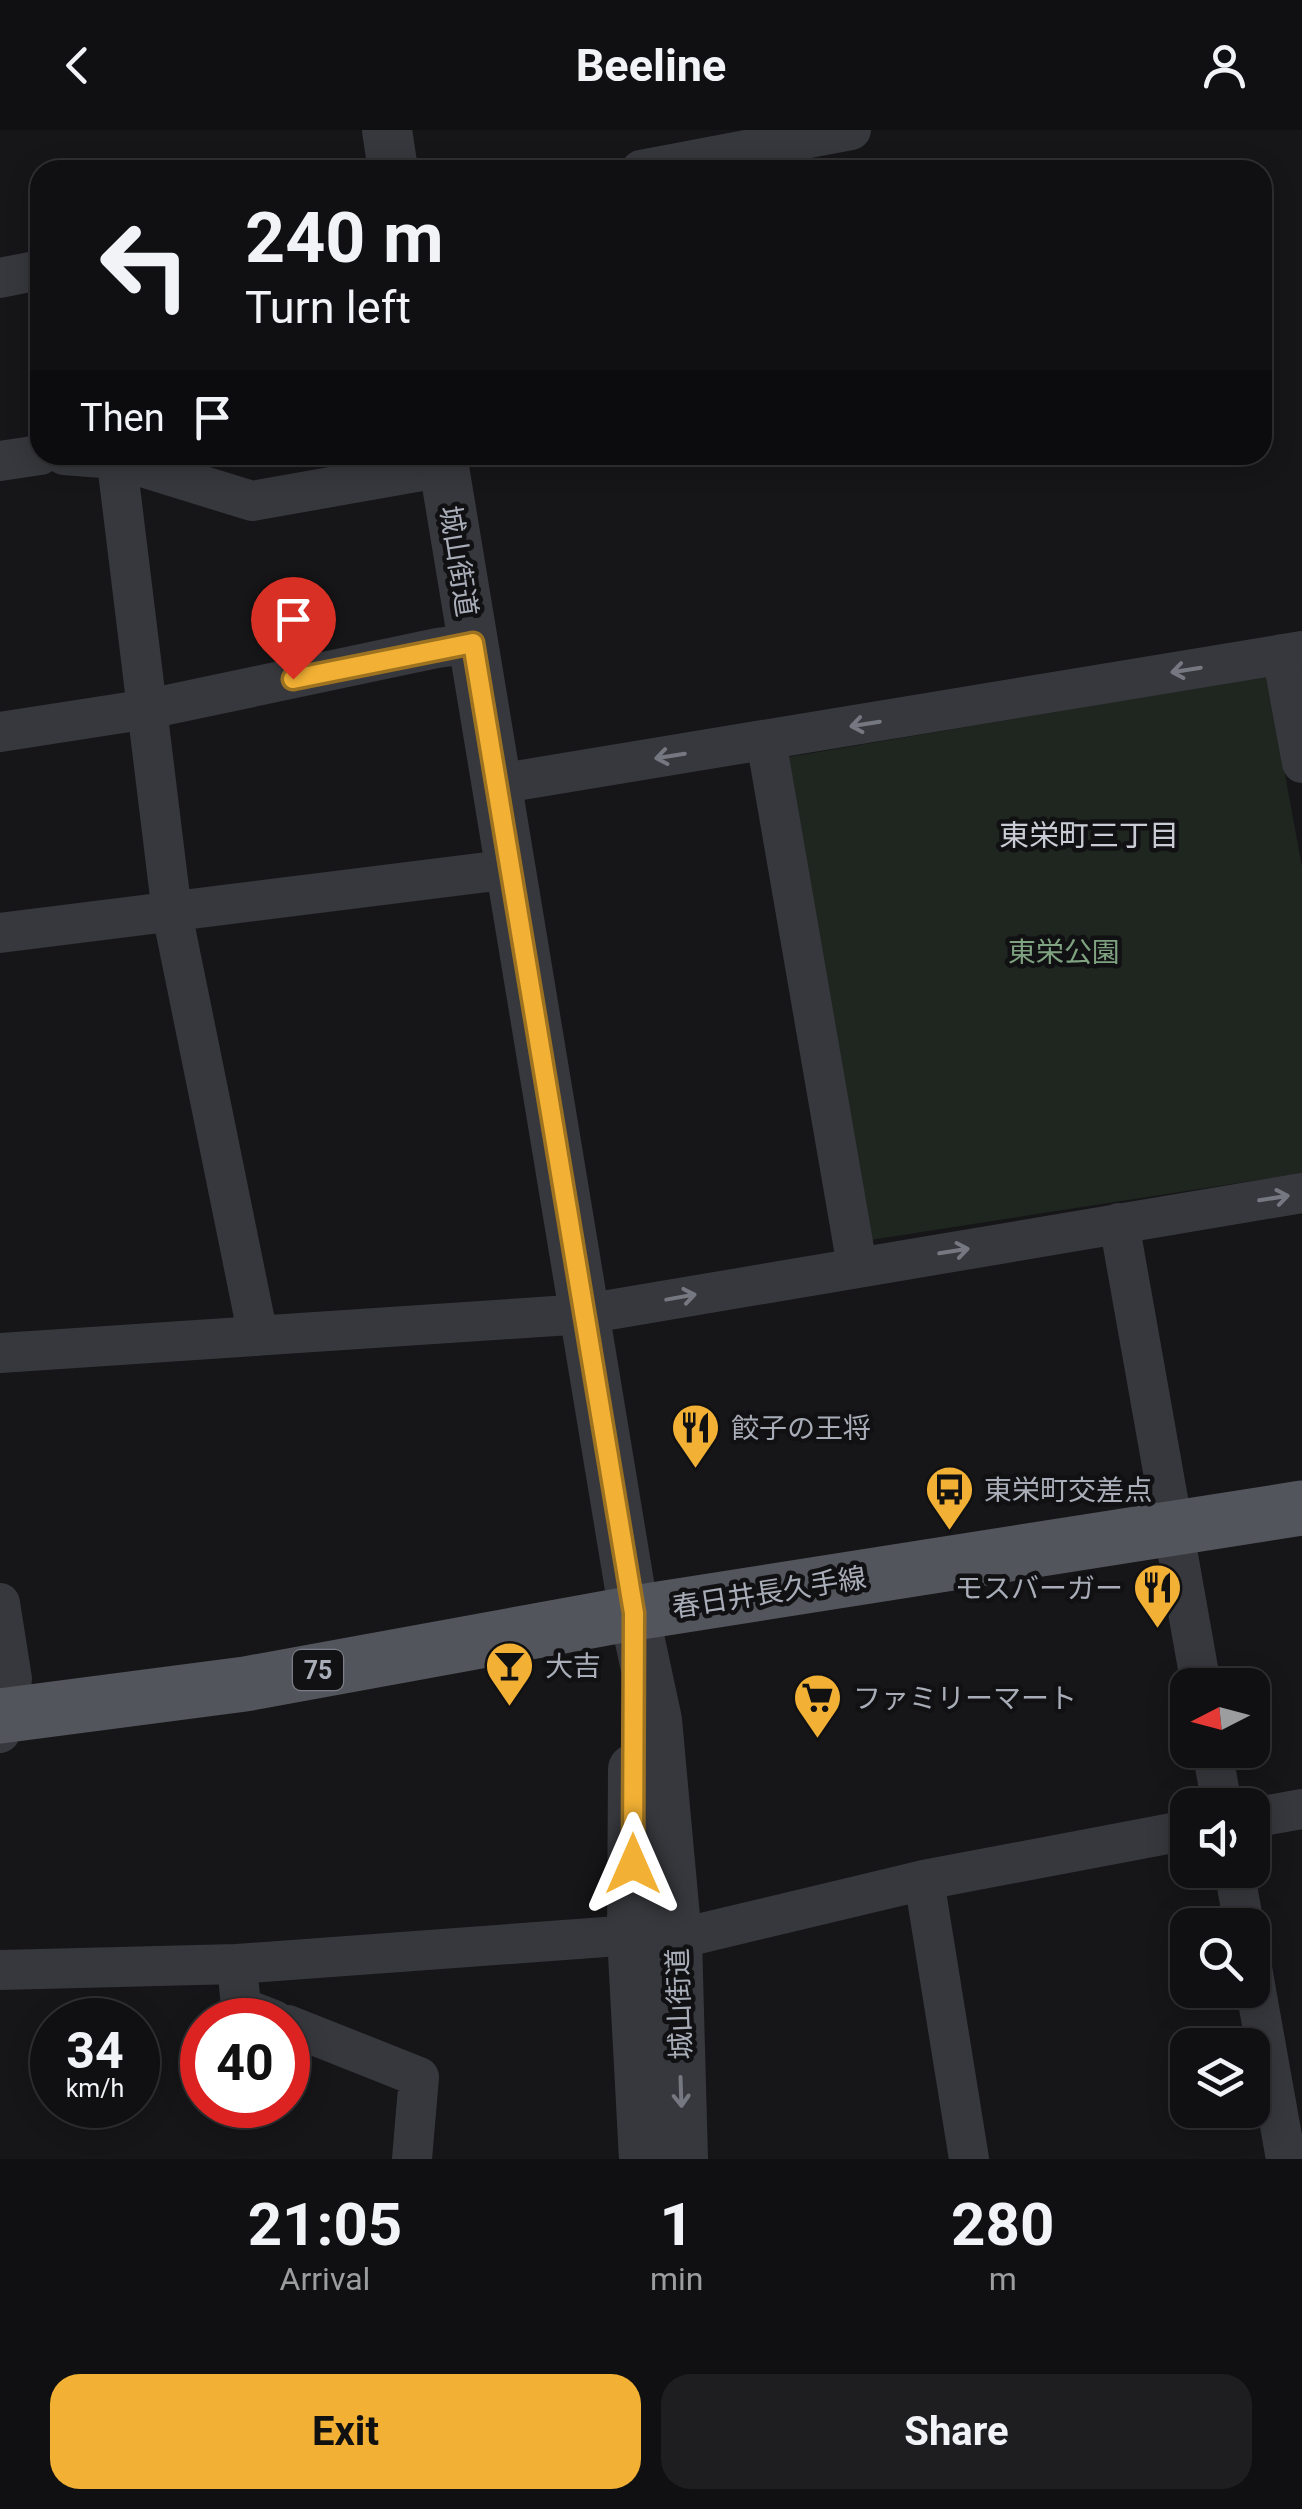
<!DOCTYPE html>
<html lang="en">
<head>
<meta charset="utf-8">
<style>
  :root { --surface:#101012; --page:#1e1e20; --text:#f1f3f6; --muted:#9c9d9f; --line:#303032; --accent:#f2b134 }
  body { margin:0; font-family:Roboto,"Noto Sans JP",sans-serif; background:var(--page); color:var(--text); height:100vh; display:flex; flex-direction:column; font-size:38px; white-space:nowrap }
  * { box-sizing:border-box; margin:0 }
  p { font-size:32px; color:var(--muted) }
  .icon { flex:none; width:55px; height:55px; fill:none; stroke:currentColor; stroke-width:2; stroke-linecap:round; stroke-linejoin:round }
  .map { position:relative; height:2029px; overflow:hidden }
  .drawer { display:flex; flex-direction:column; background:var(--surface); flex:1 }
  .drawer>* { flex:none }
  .banner { position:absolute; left:30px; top:30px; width:1242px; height:305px; border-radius:30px; box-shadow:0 5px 25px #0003,0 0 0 2px var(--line); background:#101012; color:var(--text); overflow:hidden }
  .needle { width:65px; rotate:264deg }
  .controls { position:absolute; left:1170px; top:1538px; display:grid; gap:20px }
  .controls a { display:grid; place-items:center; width:100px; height:100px; border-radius:20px; background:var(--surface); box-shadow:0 5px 25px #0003,0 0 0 2px var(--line); font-size:50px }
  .speed { position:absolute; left:30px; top:1868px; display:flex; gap:20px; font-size:50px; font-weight:700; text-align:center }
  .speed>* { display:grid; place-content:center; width:130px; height:130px; border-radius:50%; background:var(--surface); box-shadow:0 5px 25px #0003,0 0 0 2px var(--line); line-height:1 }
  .speed small { font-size:25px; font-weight:400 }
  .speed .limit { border:15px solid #d22; background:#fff; color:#111 }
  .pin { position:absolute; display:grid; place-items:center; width:85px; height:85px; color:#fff; margin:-102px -42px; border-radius:50% 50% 50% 0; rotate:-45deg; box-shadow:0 0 10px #0007 }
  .pin .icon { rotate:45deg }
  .me { position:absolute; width:110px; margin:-55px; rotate:0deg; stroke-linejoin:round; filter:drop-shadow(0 0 8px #0008) }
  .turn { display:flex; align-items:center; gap:35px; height:210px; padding:0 50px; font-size:45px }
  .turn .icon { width:130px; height:130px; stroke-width:2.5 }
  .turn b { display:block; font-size:70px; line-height:85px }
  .then { display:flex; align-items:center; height:95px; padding:0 50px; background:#0003; gap:20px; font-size:38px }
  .eta { display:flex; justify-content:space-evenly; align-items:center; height:170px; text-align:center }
  .eta b { font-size:60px; font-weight:700; line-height:70px }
  .cta { display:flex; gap:20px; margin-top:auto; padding:20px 50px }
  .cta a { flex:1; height:115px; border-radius:30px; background:var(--accent); color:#111; font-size:40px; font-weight:700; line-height:115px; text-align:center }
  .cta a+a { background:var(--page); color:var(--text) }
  header { display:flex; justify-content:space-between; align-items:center; height:130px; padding:0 50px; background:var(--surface); font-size:45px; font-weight:700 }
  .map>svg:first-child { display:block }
  .green { fill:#1e261f }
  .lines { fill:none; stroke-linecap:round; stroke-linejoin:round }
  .minor { stroke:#37383d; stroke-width:40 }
  .tertiary { stroke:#37383d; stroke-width:50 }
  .primary { stroke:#53555c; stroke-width:55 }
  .oneway { stroke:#757881 }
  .route-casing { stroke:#9d7322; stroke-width:25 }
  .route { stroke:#f2b134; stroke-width:18 }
  .labels { text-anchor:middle; stroke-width:9; stroke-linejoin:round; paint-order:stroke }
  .shield { fill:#111113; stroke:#7b7e86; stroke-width:2.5 }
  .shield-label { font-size:25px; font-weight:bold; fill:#a8adb8 }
  .street-label { font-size:28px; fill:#a8adb8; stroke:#111113 }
  .park-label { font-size:28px; fill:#7fa381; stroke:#111113 }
  .poi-label { font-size:28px; fill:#a8adb8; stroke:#111113; text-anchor:start }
  .neighbourhood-label { font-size:30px; fill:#c9ccd4; stroke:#111113 }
</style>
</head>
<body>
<header><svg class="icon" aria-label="back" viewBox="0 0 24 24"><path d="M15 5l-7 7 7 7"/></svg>Beeline<svg class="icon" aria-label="person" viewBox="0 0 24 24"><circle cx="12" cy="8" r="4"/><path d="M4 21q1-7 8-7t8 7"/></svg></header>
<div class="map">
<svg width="1302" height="2029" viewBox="0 0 1302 2029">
  <rect width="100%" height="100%" fill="#161618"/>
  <path class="green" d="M 1267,546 L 1302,737 L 1302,1043 L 870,1110 L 789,627 Z"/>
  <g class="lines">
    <path class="minor" d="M 641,40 L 851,0
      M 0,148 L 40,140
      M 64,325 L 116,329 L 252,371 L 444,337
      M 116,325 L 172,783 L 258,1206
      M 0,331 L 40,325
      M 1282,524 L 1302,633
      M 0,602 L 148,579 L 437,518 L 473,513
      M 766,610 L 857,1136
      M 497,654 L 1302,521
      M 0,803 L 511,739
      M 1119,1093 L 1201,1555
      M 0,1223 L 585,1184 L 1302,1063
      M 0,1473 L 12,1549 L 0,1603
      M 1212,1620 L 1222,1675
      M 1252,1688 L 1302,1679
      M 1234,1740 L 1244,1795
      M 924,1750 L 969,2029
      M 677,1809 L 924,1750 L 1188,1700
      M 237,1834 L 241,1877 L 274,1890
      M 1252,1838 L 1286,2029
      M 0,1840 L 237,1834 L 632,1805
      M 288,1895 L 419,1947 L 412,2029"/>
    <path class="tertiary" d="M 387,0 L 393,40
      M 442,325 L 634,1483 L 657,1590 L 677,1809 L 683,2029
      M 633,1639 L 632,1805 L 644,2029"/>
    <path class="primary" d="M 0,1586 L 245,1554 L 634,1483 L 1302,1378"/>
  </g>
  <defs><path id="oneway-shaft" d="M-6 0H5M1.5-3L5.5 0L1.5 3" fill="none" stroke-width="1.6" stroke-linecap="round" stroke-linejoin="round" transform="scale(2.5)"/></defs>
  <g class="oneway">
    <use href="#oneway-shaft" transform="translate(1186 540) rotate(171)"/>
    <use href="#oneway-shaft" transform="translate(865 594) rotate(171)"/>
    <use href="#oneway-shaft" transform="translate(670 626) rotate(171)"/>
    <use href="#oneway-shaft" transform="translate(1274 1068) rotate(-9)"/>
    <use href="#oneway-shaft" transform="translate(954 1121) rotate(-9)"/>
    <use href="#oneway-shaft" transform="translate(681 1167) rotate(-10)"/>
    <use href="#oneway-shaft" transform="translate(681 1962) rotate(88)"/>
  </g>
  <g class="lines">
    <defs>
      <path id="route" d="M 293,549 L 473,513 L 634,1483 L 633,1734"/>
    </defs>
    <use href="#route" class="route-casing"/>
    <use href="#route" class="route"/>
  </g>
  <defs>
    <symbol id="restaurant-pin" viewBox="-11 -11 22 30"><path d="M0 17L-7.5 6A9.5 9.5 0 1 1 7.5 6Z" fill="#f2b134" stroke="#111113"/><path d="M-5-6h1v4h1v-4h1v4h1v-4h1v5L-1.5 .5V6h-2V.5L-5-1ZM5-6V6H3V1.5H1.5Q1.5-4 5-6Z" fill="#111"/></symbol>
    <symbol id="bus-pin" viewBox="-11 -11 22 30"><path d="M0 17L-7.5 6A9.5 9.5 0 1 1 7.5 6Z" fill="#f2b134" stroke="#111113"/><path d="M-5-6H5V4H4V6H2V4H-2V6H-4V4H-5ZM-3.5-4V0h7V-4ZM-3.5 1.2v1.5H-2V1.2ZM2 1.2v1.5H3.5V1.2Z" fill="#111"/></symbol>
    <symbol id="bar-pin" viewBox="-11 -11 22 30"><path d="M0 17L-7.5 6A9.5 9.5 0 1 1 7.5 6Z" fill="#f2b134" stroke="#111113"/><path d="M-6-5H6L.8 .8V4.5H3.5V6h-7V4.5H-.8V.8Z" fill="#111"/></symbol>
    <symbol id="supermarket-pin" viewBox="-11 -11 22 30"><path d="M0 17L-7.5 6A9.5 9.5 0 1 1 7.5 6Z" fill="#f2b134" stroke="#111113"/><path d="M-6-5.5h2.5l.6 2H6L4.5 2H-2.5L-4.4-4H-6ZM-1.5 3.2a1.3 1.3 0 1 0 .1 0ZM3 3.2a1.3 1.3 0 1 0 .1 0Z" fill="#111"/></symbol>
  </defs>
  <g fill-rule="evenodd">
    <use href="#restaurant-pin" x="668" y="1270" width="55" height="75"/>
    <use href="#bus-pin" x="922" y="1332" width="55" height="75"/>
    <use href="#restaurant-pin" x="1130" y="1430" width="55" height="75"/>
    <use href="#bar-pin" x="482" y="1508" width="55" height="75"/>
    <use href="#supermarket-pin" x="790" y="1540" width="55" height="75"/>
  </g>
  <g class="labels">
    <rect class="shield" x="293" y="1520" width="50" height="40" rx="8"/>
    <g class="shield-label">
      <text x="318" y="1549">75</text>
    </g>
    <g class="street-label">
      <text transform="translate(459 431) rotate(81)" y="10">城山街道</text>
      <text transform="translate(769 1462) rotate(-9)" y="10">春日井長久手線</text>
      <text transform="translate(679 1874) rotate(-92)" y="10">城山街道</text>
    </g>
    <g class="park-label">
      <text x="1064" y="832">東栄公園</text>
    </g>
    <g class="poi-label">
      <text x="731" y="1308">餃子の王将</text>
      <text x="984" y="1370">東栄町交差点</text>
      <text x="1123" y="1468" text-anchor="end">モスバーガー</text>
      <text x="545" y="1546">大吉</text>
      <text x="853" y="1578">ファミリーマート</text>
    </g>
    <g class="neighbourhood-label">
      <text x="1089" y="716">東栄町三丁目</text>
    </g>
  </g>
</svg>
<div class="controls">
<a><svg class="needle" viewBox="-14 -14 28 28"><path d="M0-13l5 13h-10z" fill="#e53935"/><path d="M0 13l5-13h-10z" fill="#9c9d9f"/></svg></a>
<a><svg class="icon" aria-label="sound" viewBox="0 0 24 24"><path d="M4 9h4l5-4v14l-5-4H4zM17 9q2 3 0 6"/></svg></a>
<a><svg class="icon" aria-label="search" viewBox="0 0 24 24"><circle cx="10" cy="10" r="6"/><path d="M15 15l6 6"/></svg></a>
<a><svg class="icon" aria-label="layers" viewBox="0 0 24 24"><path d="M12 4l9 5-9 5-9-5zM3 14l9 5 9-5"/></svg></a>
</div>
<div class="speed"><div>34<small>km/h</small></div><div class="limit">40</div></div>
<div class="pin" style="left:293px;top:549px;background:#d93025"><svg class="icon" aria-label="arrive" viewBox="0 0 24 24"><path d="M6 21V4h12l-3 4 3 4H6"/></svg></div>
<svg class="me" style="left:633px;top:1734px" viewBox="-20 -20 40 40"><path d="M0-17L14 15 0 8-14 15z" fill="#f2b134" stroke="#fff" stroke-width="4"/></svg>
<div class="banner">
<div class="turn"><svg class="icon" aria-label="left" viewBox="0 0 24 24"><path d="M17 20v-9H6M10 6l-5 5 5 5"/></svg><div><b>240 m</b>Turn left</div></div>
<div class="then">Then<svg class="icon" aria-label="arrive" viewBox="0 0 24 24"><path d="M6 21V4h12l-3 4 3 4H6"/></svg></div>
</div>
</div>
<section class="drawer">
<div class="eta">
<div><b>21:05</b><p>Arrival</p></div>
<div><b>1</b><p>min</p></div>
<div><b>280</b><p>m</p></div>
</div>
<div class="cta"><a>Exit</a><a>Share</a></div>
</section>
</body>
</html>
